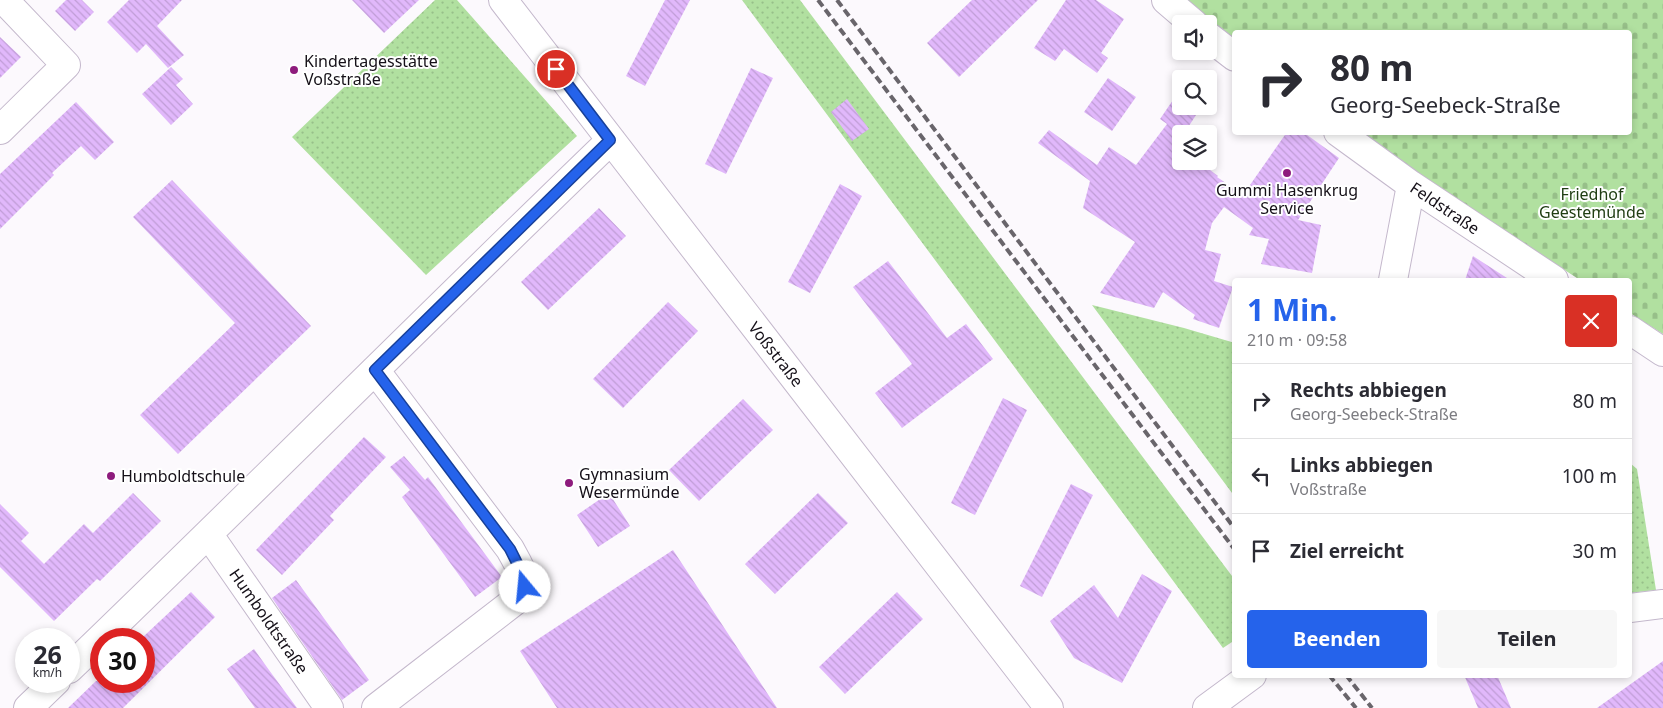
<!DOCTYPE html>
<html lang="de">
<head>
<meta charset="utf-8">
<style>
  :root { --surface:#fff; --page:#f7f7f7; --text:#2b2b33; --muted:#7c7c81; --line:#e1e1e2; --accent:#2563eb }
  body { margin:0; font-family:"Noto Sans",sans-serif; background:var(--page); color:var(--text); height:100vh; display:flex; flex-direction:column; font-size:19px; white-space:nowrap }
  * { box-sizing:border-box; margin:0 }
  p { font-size:16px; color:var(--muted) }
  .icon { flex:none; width:28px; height:28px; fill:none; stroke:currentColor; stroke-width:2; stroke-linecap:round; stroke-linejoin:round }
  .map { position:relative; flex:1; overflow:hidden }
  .sheet { position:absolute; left:1232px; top:278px; width:400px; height:400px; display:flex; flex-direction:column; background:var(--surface); border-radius:5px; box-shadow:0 2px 8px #0003 }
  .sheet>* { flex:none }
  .banner { position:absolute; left:1232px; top:30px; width:400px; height:105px; border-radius:5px; box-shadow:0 2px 8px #0003; background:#fff; color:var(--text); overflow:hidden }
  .buttons { position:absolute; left:1172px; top:15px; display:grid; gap:10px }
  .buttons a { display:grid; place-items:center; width:45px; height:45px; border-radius:5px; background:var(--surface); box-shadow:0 2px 8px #0003; font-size:25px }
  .speed { position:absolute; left:15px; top:628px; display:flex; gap:10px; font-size:25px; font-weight:700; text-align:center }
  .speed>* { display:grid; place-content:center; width:65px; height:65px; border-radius:50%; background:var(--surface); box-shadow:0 2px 8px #0003; line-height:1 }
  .speed small { font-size:12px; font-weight:400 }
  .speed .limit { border:8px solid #d22; background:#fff; color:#111 }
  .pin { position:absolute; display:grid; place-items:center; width:42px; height:42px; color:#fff; margin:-21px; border:2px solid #fff; border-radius:50%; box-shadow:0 1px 5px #0007 }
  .me { position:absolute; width:55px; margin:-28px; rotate:343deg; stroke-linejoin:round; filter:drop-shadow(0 0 4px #0008) }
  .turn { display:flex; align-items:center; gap:18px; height:105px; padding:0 15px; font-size:22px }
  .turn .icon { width:65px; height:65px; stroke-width:2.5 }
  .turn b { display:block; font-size:35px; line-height:42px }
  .round { display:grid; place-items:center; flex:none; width:52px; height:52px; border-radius:5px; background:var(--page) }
  .summary { display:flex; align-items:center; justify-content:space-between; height:85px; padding:0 15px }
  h1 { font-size:30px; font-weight:700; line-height:38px; color:var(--accent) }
  .action { display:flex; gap:10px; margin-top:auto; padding:10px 15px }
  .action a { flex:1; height:58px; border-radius:5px; background:var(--accent); color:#fff; font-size:20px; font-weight:700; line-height:58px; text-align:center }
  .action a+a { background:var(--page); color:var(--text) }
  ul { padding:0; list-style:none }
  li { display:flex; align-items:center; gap:15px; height:75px; padding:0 15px; border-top:1px solid var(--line) }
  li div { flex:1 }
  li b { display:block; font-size:19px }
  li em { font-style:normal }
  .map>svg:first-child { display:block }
  .grass { fill:url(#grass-dots) }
  .cemetery { fill:url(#cemetery-stones) }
  .building { fill:url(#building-back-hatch) }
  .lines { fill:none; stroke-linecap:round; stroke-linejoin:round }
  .minor-casing { stroke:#c4b8cc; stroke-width:30 }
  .minor { stroke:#fff; stroke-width:28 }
  .rail { stroke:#69656b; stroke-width:4; stroke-dasharray:8 4; stroke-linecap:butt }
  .route-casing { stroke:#184099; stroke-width:12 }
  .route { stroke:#2563eb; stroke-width:9 }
  .poi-dot { fill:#8e1c7d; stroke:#fff; stroke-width:2 }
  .labels { text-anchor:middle; stroke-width:4; stroke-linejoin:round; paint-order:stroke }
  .poi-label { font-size:16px; fill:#151018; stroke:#fff; text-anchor:start }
  .park-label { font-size:16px; fill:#203e13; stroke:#fff }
  .street-label { font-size:16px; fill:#151018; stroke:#fff }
</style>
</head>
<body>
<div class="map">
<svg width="1663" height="708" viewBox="0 0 1663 708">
  <defs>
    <pattern id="grass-dots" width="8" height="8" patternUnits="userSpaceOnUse" patternTransform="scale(1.25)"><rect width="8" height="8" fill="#b1e0a0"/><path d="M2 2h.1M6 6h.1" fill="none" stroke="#97bf89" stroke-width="1.8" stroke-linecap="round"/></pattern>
    <pattern id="cemetery-stones" width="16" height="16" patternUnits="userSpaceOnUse" patternTransform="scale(1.25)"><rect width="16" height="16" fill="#b1e0a0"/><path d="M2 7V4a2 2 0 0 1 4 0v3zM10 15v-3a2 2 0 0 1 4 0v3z" fill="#97bf89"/></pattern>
    <pattern id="building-back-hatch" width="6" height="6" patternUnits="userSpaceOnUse" patternTransform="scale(1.25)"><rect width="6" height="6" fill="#e1b8fb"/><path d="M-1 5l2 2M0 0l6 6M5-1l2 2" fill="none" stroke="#c09dd6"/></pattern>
  </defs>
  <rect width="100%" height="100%" fill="#fcf9fd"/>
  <path class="grass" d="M 435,0 L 457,0 L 577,136 L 426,275 L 292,137 Z
    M 742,0 L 800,0 L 1235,580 L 1235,640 L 1223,648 Z
    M 1092,305 L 1184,328 L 1235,343 L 1235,497 Z
    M 1630,463 L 1637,469 L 1656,590 L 1630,593 Z"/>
  <path class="cemetery" d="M 1183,0 L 1663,0 L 1663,334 L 1630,313 L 1630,280 L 1580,280 L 1412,171 L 1360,133 L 1630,132 L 1630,32 L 1235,32 L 1235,41 Z"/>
  <path class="building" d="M 66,0 L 82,0 L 94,12 L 75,31 L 55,11 Z
    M 129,0 L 182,0 L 157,26 L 184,55 L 168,68 L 146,44 L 137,53 L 107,22 Z
    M 352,0 L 419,0 L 384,33 Z
    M 665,0 L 690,0 L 645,86 L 626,76 Z
    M 972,0 L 1038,0 L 959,77 L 927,43 Z
    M 1066,0 L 1096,0 L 1124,19 L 1101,53 L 1108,58 L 1097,73 L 1064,49 L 1055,61 L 1034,48 Z
    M 0,37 L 21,57 L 0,78 Z
    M 171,67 L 183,79 L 176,85 L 193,104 L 171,125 L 142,94 Z
    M 751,68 L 773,78 L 726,174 L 705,164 Z
    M 1108,78 L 1136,97 L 1112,131 L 1084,112 Z
    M 847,99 L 869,129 L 852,141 L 831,112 Z
    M 1173,100 L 1196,115 L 1185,132 L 1188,134 L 1181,134 L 1181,161 L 1198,161 L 1218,176 L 1217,177 L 1243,195 L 1287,132 L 1303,132 L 1339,158 L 1298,220 L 1321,225 L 1312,273 L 1261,264 L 1269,239 L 1249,235 L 1253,228 L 1224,207 L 1212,223 L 1205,250 L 1221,254 L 1214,281 L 1233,287 L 1219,328 L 1193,319 L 1195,315 L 1163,292 L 1154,308 L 1100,293 L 1135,242 L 1083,208 L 1090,181 L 1038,143 L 1049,130 L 1097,165 L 1109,147 L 1136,165 L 1167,124 L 1160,119 Z
    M 76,102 L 114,142 L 95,160 L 81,146 L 52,173 L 54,175 L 0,229 L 0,174 Z
    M 172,180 L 311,326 L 178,454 L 140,415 L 235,323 L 133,217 Z
    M 840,184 L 862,196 L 810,293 L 788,282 Z
    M 599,208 L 626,236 L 548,310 L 521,282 Z
    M 1473,256 L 1510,280 L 1465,280 Z
    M 888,261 L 947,338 L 966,324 L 993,359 L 902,428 L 875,393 L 912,364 L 853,287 Z
    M 668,302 L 698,331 L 623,408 L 593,379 Z
    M 1003,398 L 1027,410 L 975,515 L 951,503 Z
    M 743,399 L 773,430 L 699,501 L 669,470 Z
    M 364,437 L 386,457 L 330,516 L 334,520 L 282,575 L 256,550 Z
    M 404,456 L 425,480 L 428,477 L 502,577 L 475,597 L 402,497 L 410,490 L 390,467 Z
    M 1071,484 L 1093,495 L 1042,597 L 1020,586 Z
    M 133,493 L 161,521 L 100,581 L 97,579 L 54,621 L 0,567 L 0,504 L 29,533 L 21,541 L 44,564 L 84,524 L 93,533 Z
    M 609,493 L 630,526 L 598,547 L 577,515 Z
    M 818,493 L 848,523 L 775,594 L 745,564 Z
    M 673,550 L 777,708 L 557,708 L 520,651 Z
    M 1142,574 L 1172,591 L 1122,683 L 1074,658 L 1050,621 L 1094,585 L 1118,618 Z
    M 296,580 L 369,680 L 342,700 L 272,598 Z
    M 191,592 L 215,617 L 123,708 L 68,708 L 96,681 L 144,681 L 144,636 Z
    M 897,592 L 923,619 L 845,694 L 819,667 Z
    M 254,649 L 269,670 L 297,708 L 255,708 L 227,669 Z
    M 1663,661 L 1663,708 L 1597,708 Z
    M 1464,675 L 1497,675 L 1511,708 L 1478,708 Z"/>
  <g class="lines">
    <defs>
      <path id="minor" d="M 503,0 L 1049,708
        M 1166,0 L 1194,24
        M 1209,37 L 1235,57
        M 0,130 L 66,65 L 4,0
        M 1338,132 L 1411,185 L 1554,280
        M 1393,280 L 1411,185
        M 1630,330 L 1663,352
        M 375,370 L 510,549 C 519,566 529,578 520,597 L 376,708
        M 209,535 L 329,708
        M 1630,608 L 1663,604
        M 69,669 C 251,494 429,315 611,140
        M 28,708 L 56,681
        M 1207,708 L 1252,675"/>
    </defs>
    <use href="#minor" class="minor-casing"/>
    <use href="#minor" class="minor"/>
    <path class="rail" d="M 818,0 L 1235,550
      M 837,0 L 1235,529
      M 1329,675 L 1356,708
      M 1346,675 L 1372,708"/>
  </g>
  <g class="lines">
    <defs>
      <path id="route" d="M 525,587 L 523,575 L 510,549 L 375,370 L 610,140 L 556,69"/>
    </defs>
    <use href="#route" class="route-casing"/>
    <use href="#route" class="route"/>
  </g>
  <g class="poi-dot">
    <circle cx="294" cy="70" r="5"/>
    <circle cx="1287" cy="173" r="5"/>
    <circle cx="111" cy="476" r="5"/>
    <circle cx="569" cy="483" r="5"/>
  </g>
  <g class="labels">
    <g class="poi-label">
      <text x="304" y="67">Kindertagesstätte<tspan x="304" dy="18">Voßstraße</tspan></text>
      <text x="1287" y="196" text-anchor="middle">Gummi Hasenkrug<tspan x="1287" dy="18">Service</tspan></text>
      <text x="579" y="480">Gymnasium<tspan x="579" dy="18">Wesermünde</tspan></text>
      <text x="121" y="482">Humboldtschule</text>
    </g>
    <g class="park-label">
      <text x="1592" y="200">Friedhof<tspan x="1592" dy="18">Geestemünde</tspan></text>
    </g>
    <g class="street-label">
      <text transform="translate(1445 208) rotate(34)" y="6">Feldstraße</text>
      <text transform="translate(776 354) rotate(52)" y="6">Voßstraße</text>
      <text transform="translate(269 621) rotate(55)" y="6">Humboldtstraße</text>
    </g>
  </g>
</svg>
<div class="buttons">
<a><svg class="icon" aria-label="sound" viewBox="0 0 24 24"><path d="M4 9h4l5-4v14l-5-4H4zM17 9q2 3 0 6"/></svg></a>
<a><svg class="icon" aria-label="search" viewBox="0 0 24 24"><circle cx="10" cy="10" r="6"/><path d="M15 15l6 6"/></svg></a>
<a><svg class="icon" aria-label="layers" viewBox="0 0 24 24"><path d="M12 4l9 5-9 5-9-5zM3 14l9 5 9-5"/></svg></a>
</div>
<div class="speed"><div>26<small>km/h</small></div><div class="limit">30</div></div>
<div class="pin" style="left:556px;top:69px;background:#d93025"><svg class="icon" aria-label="arrive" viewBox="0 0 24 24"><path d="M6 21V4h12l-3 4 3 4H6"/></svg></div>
<svg class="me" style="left:525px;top:587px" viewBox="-20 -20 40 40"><circle r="19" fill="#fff"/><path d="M0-13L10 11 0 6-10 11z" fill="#2563eb"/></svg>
<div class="banner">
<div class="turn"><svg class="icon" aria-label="right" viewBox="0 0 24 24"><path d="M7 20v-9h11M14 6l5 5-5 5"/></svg><div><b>80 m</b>Georg-Seebeck-Straße</div></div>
</div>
<section class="sheet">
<div class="summary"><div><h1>1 Min.</h1><p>210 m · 09:58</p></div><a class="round" style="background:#d93025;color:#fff"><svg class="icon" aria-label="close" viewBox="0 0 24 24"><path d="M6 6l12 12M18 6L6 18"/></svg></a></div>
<ul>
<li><svg class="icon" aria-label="right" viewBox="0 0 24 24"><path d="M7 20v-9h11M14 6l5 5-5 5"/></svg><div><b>Rechts abbiegen</b><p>Georg-Seebeck-Straße</p></div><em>80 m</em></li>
<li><svg class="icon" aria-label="left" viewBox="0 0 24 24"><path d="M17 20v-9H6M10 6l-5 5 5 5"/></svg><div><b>Links abbiegen</b><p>Voßstraße</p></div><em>100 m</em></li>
<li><svg class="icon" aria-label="arrive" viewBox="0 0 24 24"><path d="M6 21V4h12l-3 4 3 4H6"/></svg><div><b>Ziel erreicht</b></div><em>30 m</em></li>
</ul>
<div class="action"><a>Beenden</a><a>Teilen</a></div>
</section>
</div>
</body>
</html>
